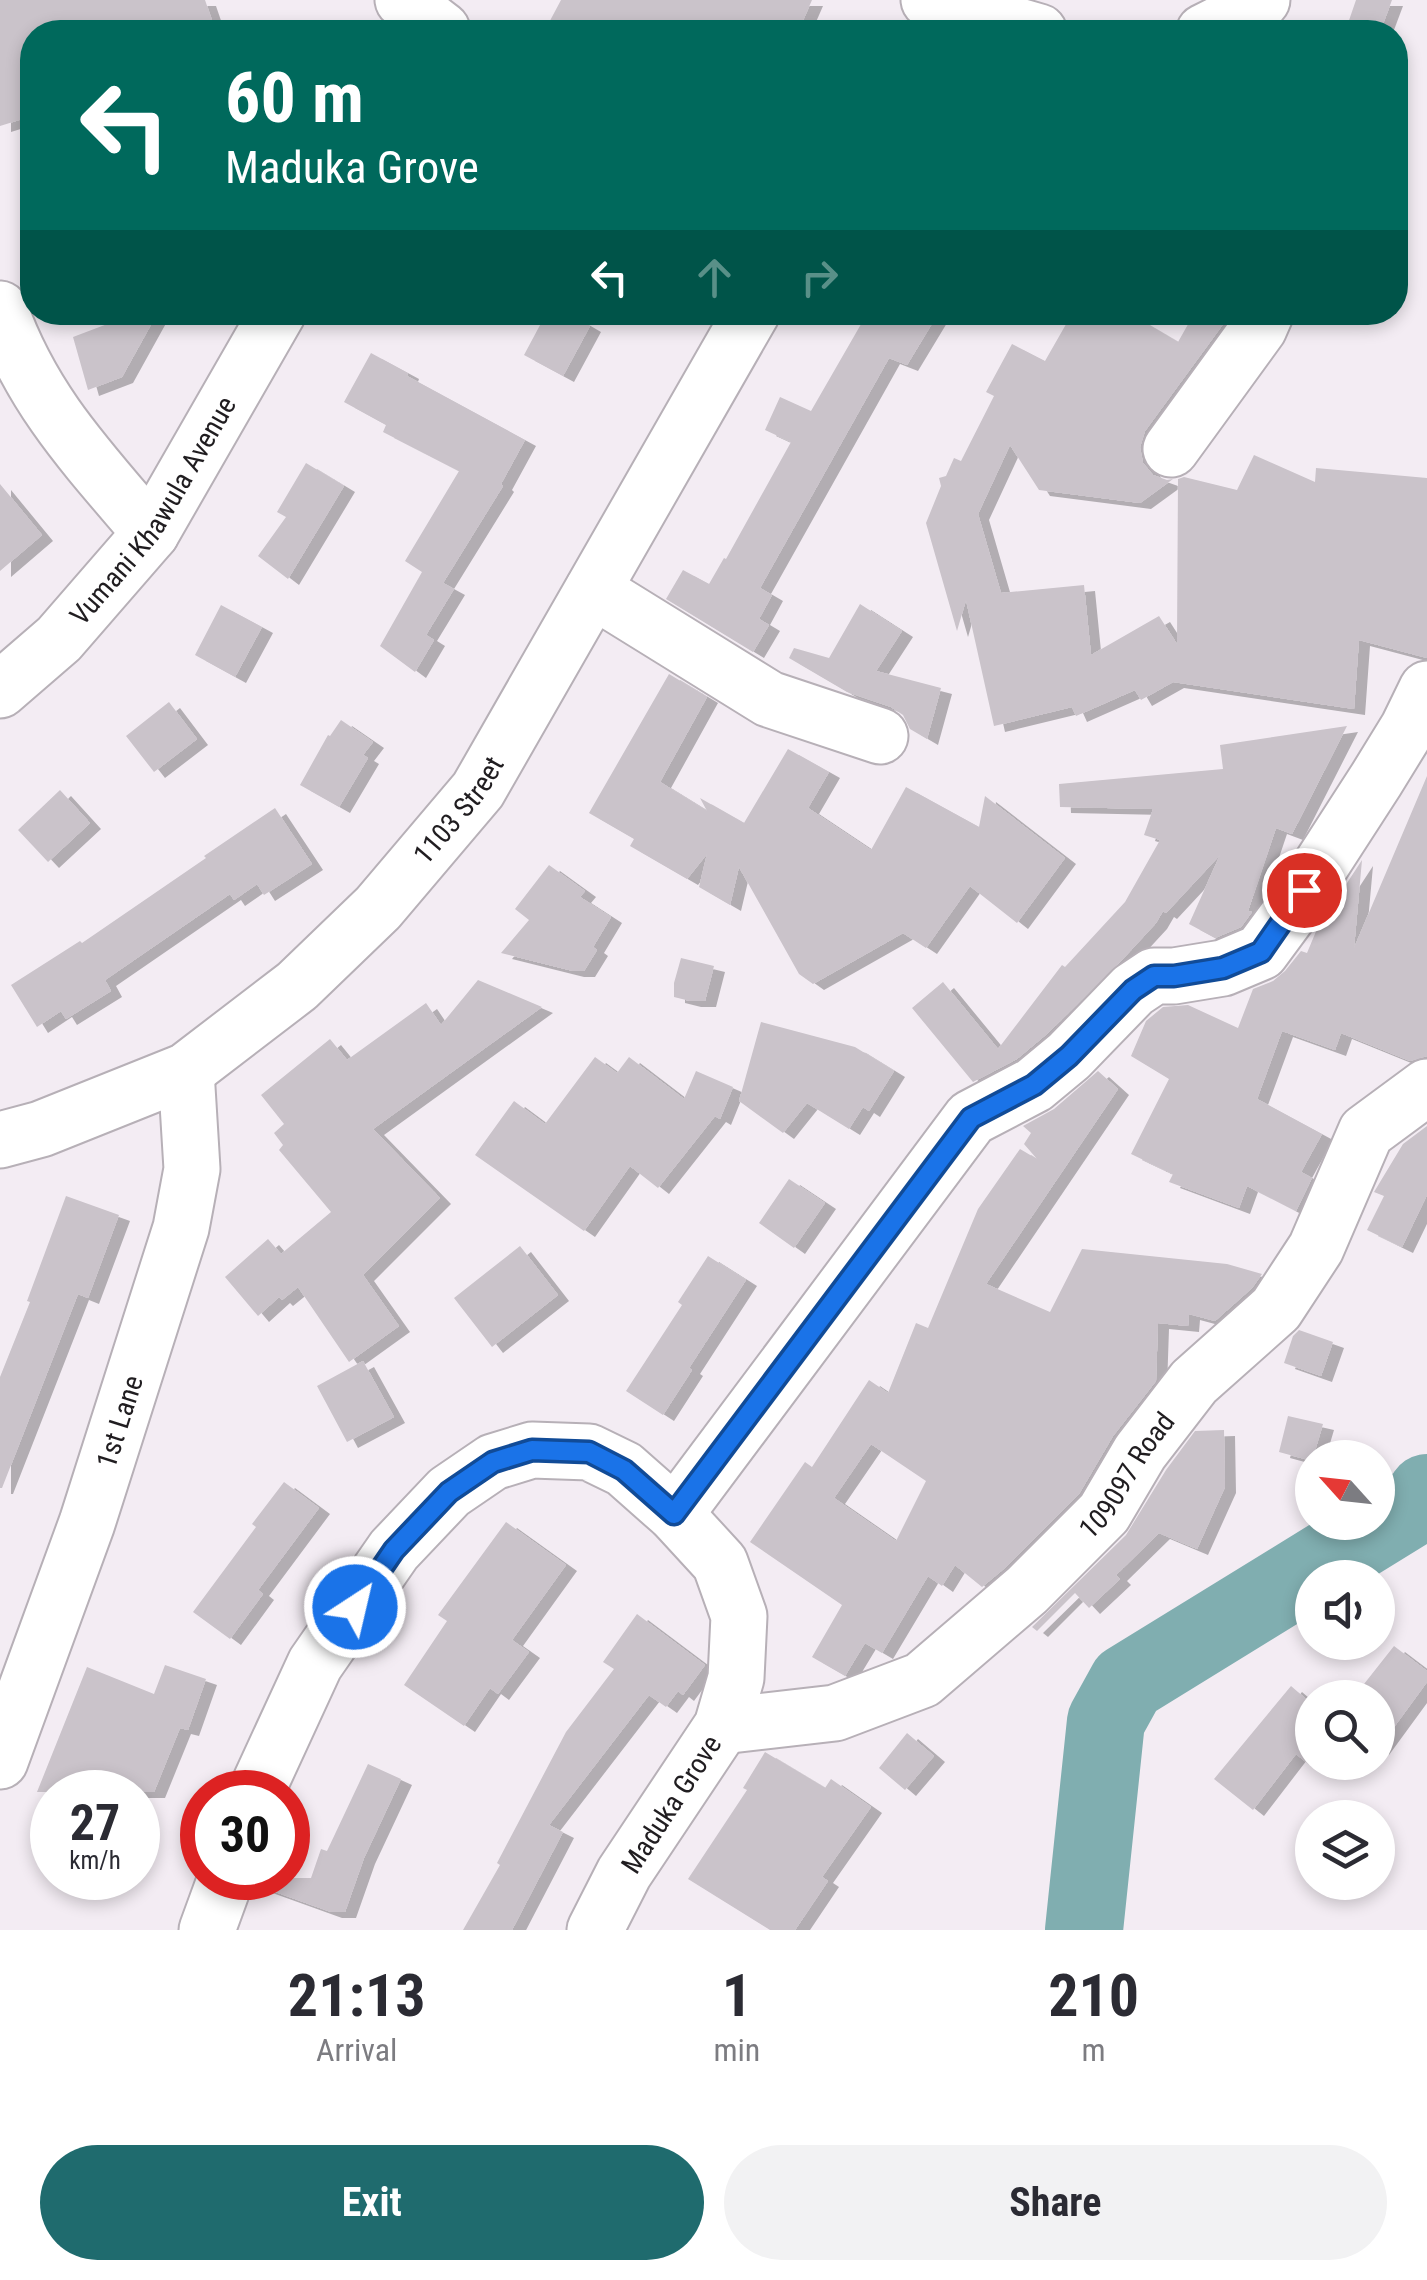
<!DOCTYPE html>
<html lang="en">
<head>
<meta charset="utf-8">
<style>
  :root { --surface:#fff; --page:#f2f2f3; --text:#2b2b33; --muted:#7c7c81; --accent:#1f6b6e }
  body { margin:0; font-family:"Roboto Condensed",sans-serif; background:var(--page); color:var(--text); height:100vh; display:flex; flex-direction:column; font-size:38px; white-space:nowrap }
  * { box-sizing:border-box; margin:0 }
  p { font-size:32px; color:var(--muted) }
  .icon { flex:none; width:55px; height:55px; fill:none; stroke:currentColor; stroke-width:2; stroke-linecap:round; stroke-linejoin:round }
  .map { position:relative; height:1930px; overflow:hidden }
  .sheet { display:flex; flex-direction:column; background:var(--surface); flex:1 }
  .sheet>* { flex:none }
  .top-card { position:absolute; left:20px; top:20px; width:1388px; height:305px; border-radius:40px; box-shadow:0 5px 15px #0003; background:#00695c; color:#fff; overflow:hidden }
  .needle { width:65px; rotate:297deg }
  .fabs { position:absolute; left:1295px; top:1440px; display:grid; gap:20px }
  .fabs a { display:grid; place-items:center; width:100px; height:100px; border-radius:50%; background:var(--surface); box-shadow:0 5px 15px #0003; font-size:50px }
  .speed { position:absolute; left:30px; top:1770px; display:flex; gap:20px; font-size:50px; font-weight:700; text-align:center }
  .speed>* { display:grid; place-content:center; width:130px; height:130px; border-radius:50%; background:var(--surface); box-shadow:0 5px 15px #0003; line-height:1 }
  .speed small { font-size:25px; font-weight:400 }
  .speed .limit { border:15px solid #d22; background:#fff; color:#111 }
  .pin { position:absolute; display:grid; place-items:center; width:85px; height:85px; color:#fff; margin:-42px; border:5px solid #fff; border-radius:50%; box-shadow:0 2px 10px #0007 }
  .me { position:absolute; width:110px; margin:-55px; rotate:35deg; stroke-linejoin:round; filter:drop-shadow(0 0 8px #0008) }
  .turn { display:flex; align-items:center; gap:35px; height:210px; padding:0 40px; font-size:45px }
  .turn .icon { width:130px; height:130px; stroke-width:2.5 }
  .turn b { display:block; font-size:70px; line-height:85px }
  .lanes { display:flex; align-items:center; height:95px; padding:0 40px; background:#0003; justify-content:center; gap:50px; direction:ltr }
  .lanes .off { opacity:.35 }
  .eta { display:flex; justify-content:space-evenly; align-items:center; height:170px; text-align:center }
  .eta b { font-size:60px; font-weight:700; line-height:70px }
  .button { display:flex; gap:20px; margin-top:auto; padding:20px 40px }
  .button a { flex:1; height:115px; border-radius:60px; background:var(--accent); color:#fff; font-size:40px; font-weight:700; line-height:115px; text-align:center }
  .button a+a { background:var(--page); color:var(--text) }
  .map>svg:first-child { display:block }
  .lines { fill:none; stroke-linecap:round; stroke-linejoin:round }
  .river { stroke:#80aeb0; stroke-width:78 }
  .building { fill:#cac3ca; fill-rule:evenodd; filter:url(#shadow) }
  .minor-casing { stroke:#b7b0b7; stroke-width:59 }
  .minor { stroke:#fff; stroke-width:55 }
  .route-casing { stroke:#114b97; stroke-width:25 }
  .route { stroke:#1a73e8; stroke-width:18 }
  .labels { text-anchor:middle; stroke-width:8; stroke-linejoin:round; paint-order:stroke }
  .street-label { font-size:28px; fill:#201d20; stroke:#fff }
</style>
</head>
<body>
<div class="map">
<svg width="1427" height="1930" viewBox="0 0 1427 1930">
  <defs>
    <filter id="shadow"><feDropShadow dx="11" dy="6" stdDeviation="0" flood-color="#0004"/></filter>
  </defs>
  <rect width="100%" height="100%" fill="#f3ecf3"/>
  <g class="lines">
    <path class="river" d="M 1084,1930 L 1106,1721 L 1127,1683 L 1421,1502 L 1427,1493"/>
  </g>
  <path class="building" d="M 0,0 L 205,0 L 216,32 L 32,32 L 32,116 L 0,126 Z
    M 561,0 L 812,0 L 798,32 L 544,32 Z
    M 1356,0 L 1392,0 L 1380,32 L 1345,32 Z
    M 139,312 L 158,312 L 122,377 L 88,390 L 73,337 Z
    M 547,312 L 566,312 L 590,326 L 563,376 L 524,355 Z
    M 868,312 L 939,312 L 907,365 L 889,358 L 760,588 L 772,595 L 759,619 L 769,625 L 753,652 L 666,599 L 683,570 L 709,584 L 724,558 L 726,559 L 791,442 L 765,430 L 780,397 L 811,411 Z
    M 1073,312 L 1127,312 L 1178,342 L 1195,312 L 1232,312 L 1145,431 L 1140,447 L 1143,463 L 1153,475 L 1167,480 L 1173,479 L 1140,503 L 1039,490 L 1010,445 L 978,514 L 1001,593 L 1084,585 L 1091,655 L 1159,616 L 1177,644 L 1178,479 L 1184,477 L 1237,490 L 1254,455 L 1315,482 L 1316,468 L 1427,478 L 1427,658 L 1359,640 L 1354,709 L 1173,682 L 1141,700 L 1135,690 L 1076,716 L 1072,707 L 994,726 L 966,600 L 957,631 L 926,523 L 941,486 L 939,478 L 946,476 L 954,458 L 961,461 L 994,396 L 986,392 L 1012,344 L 1045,361 Z
    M 371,353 L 408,373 L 407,376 L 525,440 L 501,484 L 503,486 L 443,583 L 454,589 L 426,635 L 434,640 L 415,672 L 380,646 L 422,572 L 405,561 L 459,471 L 383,432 L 386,425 L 344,402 Z
    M 306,463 L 344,486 L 288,579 L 258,556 L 286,517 L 277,512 Z
    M 0,484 L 42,535 L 0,571 Z
    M 860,604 L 902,631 L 876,671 L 941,688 L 927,739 L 910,729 L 903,715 L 891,707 L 847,692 L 789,658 L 794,648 L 829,658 Z
    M 221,605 L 262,627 L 235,677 L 195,655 Z
    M 669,674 L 707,697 L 660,782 L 707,811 L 700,798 L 744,823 L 788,749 L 829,772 L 808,808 L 871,850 L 906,787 L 979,827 L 985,796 L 1065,858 L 1017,923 L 970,886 L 926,948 L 903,933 L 813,984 L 799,974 L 739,867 L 730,905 L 699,887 L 707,854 L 687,879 L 630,846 L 634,839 L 589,813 Z
    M 169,702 L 197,739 L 154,772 L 126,736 Z
    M 341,720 L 373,742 L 363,755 L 368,758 L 339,807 L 300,785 L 328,735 L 330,736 Z
    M 1347,726 L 1292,834 L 1276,828 L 1248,911 L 1252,912 L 1241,927 L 1215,938 L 1189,924 L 1220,855 L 1166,913 L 1163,911 L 1156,923 L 1121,961 L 1048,1033 L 1017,1059 L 973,1082 L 912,1008 L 943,982 L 998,1049 L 1062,965 L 1065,967 L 1125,902 L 1160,840 L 1144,835 L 1153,809 L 1060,807 L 1059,784 L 1223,769 L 1220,745 Z
    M 1427,776 L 1427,1056 L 1410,1061 L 1341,1033 L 1335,1050 L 1282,1031 L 1257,1099 L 1322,1134 L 1301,1172 L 1312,1178 L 1296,1211 L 1247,1186 L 1239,1208 L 1169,1182 L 1173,1174 L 1131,1154 L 1169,1079 L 1131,1056 L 1146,1021 L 1163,1007 L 1188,1005 L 1238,1028 L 1253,989 L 1273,981 L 1285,971 L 1301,951 L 1307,953 L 1317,929 L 1362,860 L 1354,948 Z
    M 60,790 L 90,823 L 48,862 L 18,830 Z
    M 275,808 L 312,864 L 264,895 L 257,884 L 234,900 L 230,894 L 105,980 L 111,991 L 66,1019 L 61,1011 L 37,1027 L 11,985 L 80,941 L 82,943 L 206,858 L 204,856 Z
    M 549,865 L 585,891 L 580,897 L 611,917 L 593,947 L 597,950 L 584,971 L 573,971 L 501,953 L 529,920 L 515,909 Z
    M 681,958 L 714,966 L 705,1001 L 690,1001 L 674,997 L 674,983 Z
    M 478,980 L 542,1007 L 373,1129 L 440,1198 L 363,1275 L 399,1326 L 349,1362 L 298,1287 L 282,1300 L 279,1297 L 258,1316 L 225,1277 L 268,1239 L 281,1254 L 331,1212 L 279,1150 L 283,1145 L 274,1133 L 284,1124 L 261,1095 L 330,1039 L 347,1060 L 426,1003 L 441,1025 Z
    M 761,1022 L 855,1047 L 894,1071 L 869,1111 L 863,1107 L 849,1129 L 807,1103 L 783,1133 L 739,1101 Z
    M 595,1057 L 617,1073 L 629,1057 L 684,1099 L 696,1071 L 733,1087 L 720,1119 L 715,1116 L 658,1188 L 630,1166 L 584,1231 L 475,1155 L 514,1101 L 545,1124 Z
    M 1098,1071 L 1118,1089 L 986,1284 L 1050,1312 L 1082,1249 L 1227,1264 L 1262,1274 L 1252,1288 L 1215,1321 L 1189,1314 L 1188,1326 L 1158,1323 L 1156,1381 L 1113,1436 L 1079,1494 L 1006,1567 L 982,1587 L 955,1565 L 942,1586 L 928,1576 L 882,1653 L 865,1643 L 845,1676 L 812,1657 L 842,1605 L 750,1542 L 805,1462 L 812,1467 L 869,1380 L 888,1393 L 916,1323 L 928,1328 L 978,1209 L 1020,1149 L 1037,1159 L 1024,1144 L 1031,1133 L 1023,1126 L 1054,1109 ZM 871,1444 L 926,1481 L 896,1541 L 834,1498 Z
    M 1427,1126 L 1427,1195 L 1402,1247 L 1367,1230 L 1384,1196 L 1374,1192 L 1403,1144 Z
    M 789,1179 L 825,1203 L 794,1248 L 759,1223 Z
    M 66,1196 L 119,1215 L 88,1298 L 78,1294 L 2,1488 L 0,1488 L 0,1377 L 30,1302 L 27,1301 Z
    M 520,1246 L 558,1295 L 492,1347 L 454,1298 Z
    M 708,1256 L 746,1280 L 689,1368 L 692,1370 L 663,1415 L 626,1391 L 682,1305 L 678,1302 Z
    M 1299,1330 L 1333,1342 L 1321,1376 L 1284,1363 L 1293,1336 Z
    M 363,1361 L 394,1417 L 347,1442 L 317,1386 Z
    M 1288,1416 L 1323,1424 L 1312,1461 L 1279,1452 Z
    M 1224,1430 L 1225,1487 L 1197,1549 L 1159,1533 L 1116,1575 L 1120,1579 L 1089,1608 L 1075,1593 L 1037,1631 L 1032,1627 L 1126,1535 L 1166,1470 L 1195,1431 Z
    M 284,1482 L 319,1508 L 258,1590 L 263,1594 L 230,1639 L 193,1612 L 256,1527 L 252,1524 Z
    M 506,1522 L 566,1565 L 512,1640 L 529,1652 L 498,1694 L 490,1688 L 464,1726 L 404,1685 L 447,1621 L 438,1615 Z
    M 637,1614 L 705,1665 L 683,1695 L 678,1691 L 666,1707 L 649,1695 L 549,1825 L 563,1832 L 512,1930 L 463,1930 L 500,1865 L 497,1863 L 566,1732 L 614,1669 L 603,1662 Z
    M 1394,1646 L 1427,1671 L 1427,1682 L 1378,1749 L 1378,1698 L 1353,1698 Z
    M 165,1665 L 206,1679 L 188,1730 L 180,1728 L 154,1792 L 37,1792 L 87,1667 L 154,1694 Z
    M 1291,1686 L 1312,1704 L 1312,1767 L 1296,1754 L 1253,1810 L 1214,1779 Z
    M 907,1733 L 934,1756 L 905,1790 L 879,1768 Z
    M 765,1752 L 825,1788 L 831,1779 L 871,1807 L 822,1877 L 828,1881 L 795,1930 L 770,1930 L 688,1879 L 747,1790 L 743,1788 Z
    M 368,1764 L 401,1779 L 364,1858 L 345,1912 L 331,1912 L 256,1885 L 256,1878 L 311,1878 L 321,1849 L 327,1851 Z"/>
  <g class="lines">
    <defs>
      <g id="minor">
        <path d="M 403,0 L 442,30"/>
        <path d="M 929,0 L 1039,32"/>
        <path d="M 1204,32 L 1256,6 L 1262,0"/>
        <path d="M 0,309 C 32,401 89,460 151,533"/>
        <path d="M 1171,449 L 1259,328 L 1266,312"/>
        <path d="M 593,590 L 769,699 L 880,736"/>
        <path id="s1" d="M 0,690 L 59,639 L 151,533 L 278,312"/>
        <path id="s2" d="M 0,1140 L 41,1129 L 186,1071 L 297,986 L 378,908 L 478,790 L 752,312"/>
        <path d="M 675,1514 L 971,1118 L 1034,1085 L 1069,1056 L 1133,990 L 1154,976 L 1174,976 L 1223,968 L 1261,952 L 1292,910 L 1376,780 L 1408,728 L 1427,689"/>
        <path id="s3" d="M 722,1726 L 835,1713 L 922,1680 L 1027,1590 L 1104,1513 L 1140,1452 L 1194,1382 L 1276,1309 L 1316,1248 L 1366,1132 L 1427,1087"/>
        <path id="s4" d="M 0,1761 L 87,1523 L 181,1228 L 192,1169 L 186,1071"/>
        <path d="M 256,1792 L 315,1664 L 394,1550 L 449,1492 L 493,1462 L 532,1450 L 589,1452 L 624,1469 L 675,1514 L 720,1563 L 739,1616 L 736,1678 L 722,1726 L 624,1873 L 595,1930"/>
        <path d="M 207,1930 L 226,1878"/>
      </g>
    </defs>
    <use href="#minor" class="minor-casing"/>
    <use href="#minor" class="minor"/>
  </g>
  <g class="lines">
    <defs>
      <path id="route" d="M 355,1607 L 394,1550 L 449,1492 L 493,1462 L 532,1450 L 589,1452 L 624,1470 L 674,1514 L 971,1118 L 1034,1085 L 1069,1056 L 1133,990 L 1154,976 L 1174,976 L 1223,968 L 1261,952 L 1304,890"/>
    </defs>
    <use href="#route" class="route-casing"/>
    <use href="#route" class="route"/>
  </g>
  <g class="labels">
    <g class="street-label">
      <text dy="10" stroke="none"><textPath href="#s1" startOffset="238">Vumani Khawula Avenue</textPath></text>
      <text dy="10" stroke="none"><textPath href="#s2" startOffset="578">1103 Street</textPath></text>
      <text dy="10" stroke="none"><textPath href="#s4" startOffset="360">1st Lane</textPath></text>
      <text dy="10" stroke="none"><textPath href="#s3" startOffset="498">109097 Road</textPath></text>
      <text transform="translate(671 1804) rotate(-57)" y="10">Maduka Grove</text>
    </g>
  </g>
</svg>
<div class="fabs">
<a><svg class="needle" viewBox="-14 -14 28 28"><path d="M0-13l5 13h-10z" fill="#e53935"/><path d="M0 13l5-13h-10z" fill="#7c7c81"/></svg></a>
<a><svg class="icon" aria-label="sound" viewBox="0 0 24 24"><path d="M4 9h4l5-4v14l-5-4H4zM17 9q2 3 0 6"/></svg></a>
<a><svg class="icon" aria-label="search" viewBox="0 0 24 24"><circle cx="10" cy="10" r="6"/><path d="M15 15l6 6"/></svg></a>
<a><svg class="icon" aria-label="layers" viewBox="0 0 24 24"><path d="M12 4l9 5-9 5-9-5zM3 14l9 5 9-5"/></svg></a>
</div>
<div class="speed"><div>27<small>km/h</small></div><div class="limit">30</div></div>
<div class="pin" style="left:1304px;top:890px;background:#d93025"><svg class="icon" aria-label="arrive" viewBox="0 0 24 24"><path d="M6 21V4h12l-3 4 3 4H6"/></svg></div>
<svg class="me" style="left:355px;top:1607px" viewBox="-20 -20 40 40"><circle r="17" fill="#1a73e8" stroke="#fff" stroke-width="3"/><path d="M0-11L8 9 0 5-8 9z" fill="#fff"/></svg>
<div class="top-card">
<div class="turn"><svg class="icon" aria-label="left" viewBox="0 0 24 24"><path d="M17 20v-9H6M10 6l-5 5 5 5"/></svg><div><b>60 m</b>Maduka Grove</div></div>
<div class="lanes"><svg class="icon" aria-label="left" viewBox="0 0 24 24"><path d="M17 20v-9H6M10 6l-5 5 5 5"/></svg><svg class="icon off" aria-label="ahead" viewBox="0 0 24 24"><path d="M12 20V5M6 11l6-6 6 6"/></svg><svg class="icon off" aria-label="right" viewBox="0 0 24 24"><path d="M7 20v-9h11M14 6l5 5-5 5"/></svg></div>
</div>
</div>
<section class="sheet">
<div class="eta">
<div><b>21:13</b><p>Arrival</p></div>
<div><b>1</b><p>min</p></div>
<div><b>210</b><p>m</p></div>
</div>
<div class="button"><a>Exit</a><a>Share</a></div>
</section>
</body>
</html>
